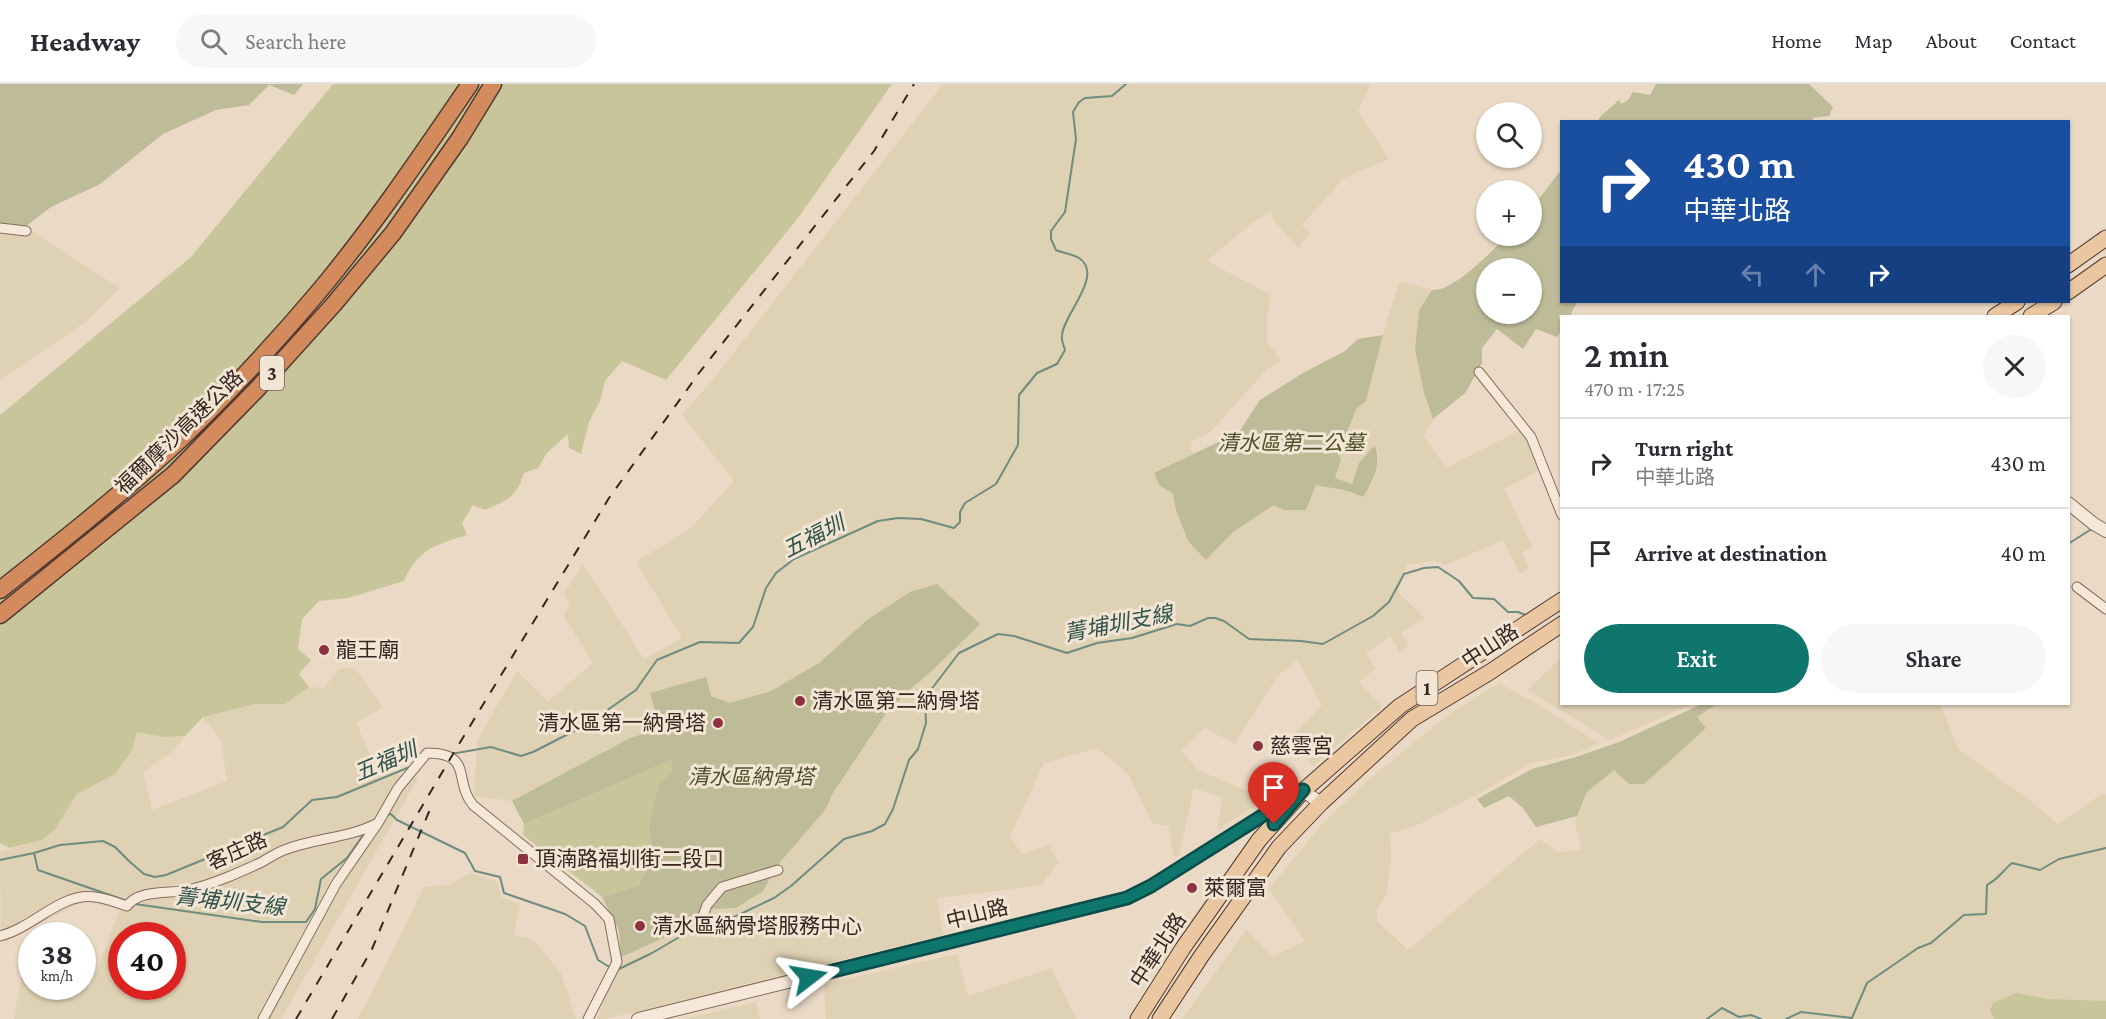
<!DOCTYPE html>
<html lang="en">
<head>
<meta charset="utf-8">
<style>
  :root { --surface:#fff; --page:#f7f7f7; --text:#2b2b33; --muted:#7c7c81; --line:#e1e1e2; --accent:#0f766e }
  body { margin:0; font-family:"Crimson Pro","Noto Sans TC",serif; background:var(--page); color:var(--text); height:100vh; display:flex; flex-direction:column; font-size:22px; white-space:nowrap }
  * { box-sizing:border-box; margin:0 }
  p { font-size:20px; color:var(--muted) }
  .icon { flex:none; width:33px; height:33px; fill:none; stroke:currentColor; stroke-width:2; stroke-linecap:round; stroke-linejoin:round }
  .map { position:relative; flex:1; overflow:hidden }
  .drawer { position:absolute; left:1560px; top:231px; width:510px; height:390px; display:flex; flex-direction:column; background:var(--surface); border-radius:0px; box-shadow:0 2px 4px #0004 }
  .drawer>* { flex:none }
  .hud { position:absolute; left:1560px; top:36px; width:510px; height:183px; border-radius:0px; box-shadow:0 2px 4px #0004; background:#1a4fa0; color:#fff; overflow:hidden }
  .buttons { position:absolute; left:1476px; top:18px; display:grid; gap:12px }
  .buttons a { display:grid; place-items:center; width:66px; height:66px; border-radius:50%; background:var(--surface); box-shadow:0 2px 4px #0004; font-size:30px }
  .speed { position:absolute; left:18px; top:838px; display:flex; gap:12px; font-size:30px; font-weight:700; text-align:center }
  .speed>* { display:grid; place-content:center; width:78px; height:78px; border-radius:50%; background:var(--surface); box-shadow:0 2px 4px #0004; line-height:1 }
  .speed small { font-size:15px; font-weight:400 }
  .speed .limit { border:9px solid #d22; background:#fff; color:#111 }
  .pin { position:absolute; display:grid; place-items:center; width:51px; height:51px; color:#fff; margin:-62px -26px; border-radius:50% 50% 50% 0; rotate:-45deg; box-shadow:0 0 6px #0007 }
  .pin .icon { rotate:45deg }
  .me { position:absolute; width:66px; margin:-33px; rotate:76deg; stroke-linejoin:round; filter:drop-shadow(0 0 4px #0008) }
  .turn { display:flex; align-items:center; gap:21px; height:126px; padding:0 24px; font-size:27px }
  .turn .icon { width:78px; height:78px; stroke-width:2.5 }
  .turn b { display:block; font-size:42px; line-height:51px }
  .lanes { display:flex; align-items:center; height:57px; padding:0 24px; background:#0003; justify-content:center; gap:30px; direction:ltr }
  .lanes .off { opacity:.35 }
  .round { display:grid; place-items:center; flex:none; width:63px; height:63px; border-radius:32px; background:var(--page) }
  .headline { display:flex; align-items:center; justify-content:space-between; height:102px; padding:0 24px }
  h1 { font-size:36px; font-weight:600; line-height:45px }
  .action { display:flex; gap:12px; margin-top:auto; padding:12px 24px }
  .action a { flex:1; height:69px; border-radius:36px; background:var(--accent); color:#fff; font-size:24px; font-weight:600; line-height:69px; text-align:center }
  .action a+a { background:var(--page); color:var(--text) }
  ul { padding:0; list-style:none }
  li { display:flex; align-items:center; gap:18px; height:90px; padding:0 24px; border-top:2px solid var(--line) }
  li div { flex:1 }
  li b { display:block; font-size:22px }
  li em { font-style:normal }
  header { display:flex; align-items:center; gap:36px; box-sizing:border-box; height:84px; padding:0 30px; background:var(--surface); border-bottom:2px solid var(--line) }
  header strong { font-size:28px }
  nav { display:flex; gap:33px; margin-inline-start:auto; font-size:21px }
  .search { width:420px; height:54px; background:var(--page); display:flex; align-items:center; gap:15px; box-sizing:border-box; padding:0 21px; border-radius:33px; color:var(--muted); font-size:22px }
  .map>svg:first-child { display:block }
  .farmland { fill:#dfd1b3; fill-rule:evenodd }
  .green { fill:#c8c59a }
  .cemetery { fill:#bdbb98; fill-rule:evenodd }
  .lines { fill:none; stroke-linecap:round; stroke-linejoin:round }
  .stream { stroke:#6e8c7f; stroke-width:2 }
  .minor-casing { stroke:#846b5d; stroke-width:11 }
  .tertiary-casing { stroke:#846b5d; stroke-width:14 }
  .primary-casing { stroke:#523a30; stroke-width:17 }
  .motorway-casing { stroke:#523a30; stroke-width:19 }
  .minor { stroke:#f6e8d8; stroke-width:9 }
  .tertiary { stroke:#f6e8d8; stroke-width:12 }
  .primary { stroke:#eac7a0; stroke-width:15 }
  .motorway { stroke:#d38b5d; stroke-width:16 }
  .rail { stroke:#35261f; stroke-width:2; stroke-dasharray:10 10; stroke-linecap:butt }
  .route-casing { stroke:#0a4d48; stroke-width:15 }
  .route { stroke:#0f766e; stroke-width:10 }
  .poi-dot { fill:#8e3242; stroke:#f2e5d4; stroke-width:2 }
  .labels { text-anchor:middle; stroke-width:6; stroke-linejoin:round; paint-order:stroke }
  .shield { fill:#f2e5d4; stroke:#6e5f55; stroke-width:1.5 }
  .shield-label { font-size:20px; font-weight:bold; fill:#35261f }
  .street-label { font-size:21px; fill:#35261f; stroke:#f2e5d4 }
  .park-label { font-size:21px; font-style:italic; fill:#4c5028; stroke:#f2e5d4 }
  .poi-label { font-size:21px; fill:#35261f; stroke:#f2e5d4; text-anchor:start }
  .water-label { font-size:22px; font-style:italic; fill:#30544b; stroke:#f2e5d4 }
</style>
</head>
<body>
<header>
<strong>Headway</strong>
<div class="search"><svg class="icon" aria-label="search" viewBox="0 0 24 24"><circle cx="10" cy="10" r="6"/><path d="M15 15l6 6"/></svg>Search here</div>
<nav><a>Home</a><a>Map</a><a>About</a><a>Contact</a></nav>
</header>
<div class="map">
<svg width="2106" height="935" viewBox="0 0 2106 935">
  <rect width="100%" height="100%" fill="#ead9c5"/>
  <path class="farmland" d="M 943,0 L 1370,0 L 1358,28 L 1389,75 L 1344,94 L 1302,141 L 1310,149 L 1298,164 L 1272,134 L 1271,127 L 1247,143 L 1207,177 L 1271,211 L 1267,234 L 1267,257 L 1281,277 L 1267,285 L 1211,347 L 1190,359 L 1193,371 L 1154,389 L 1158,401 L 1173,410 L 1176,426 L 1188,457 L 1206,476 L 1233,448 L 1274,421 L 1283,426 L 1306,426 L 1316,401 L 1348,407 L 1363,413 L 1374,396 L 1378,372 L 1375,361 L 1359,379 L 1352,400 L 1335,394 L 1341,376 L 1339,367 L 1357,324 L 1366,317 L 1387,236 L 1400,197 L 1432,206 L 1419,226 L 1415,265 L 1424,309 L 1433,335 L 1424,352 L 1446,384 L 1520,346 L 1528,358 L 1538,387 L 1504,405 L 1532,463 L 1522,469 L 1529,484 L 1520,489 L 1503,456 L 1446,481 L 1434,477 L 1407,481 L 1398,508 L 1425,534 L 1401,549 L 1409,562 L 1400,568 L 1390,552 L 1366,569 L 1376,584 L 1359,598 L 1382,623 L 1313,682 L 1292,652 L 1322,621 L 1297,575 L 1276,594 L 1235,660 L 1205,644 L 1181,666 L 1198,686 L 1250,708 L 1255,722 L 1217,746 L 1222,714 L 1194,704 L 1179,771 L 1174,774 L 1168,741 L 1153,740 L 1129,691 L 1097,664 L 1044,679 L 1010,752 L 1022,770 L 1049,761 L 1058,779 L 1041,801 L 937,814 L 943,851 L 606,935 L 597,935 L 621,873 L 664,854 L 711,825 L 736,824 L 763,807 L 776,783 L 825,726 L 833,709 L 887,628 L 913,603 L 935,584 L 979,540 L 937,501 L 910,508 L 867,536 L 819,579 L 771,607 L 730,619 L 711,612 L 705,593 L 651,609 L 660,644 L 628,655 L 512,717 L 474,712 L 477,657 L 517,587 L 548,617 L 593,579 L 563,531 L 570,521 L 564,510 L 583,480 L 644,575 L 682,554 L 636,478 L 691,444 L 734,397 L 682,331 L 711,298 Z
    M 0,139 L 25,143 L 120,204 L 84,239 L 0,296 Z
    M 1561,574 L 1562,620 L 1692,620 L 1610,656 L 1527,606 Z
    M 354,583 L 383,623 L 356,639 L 376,684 L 418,694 L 281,935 L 14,935 L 22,887 L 31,887 L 32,903 L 82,903 L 83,901 L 90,904 L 120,825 L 85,817 L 1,858 L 0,768 L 42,756 L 55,745 L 77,710 L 115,689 L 132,666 L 137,648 L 163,653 L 185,652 L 173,667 L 143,688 L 152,726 L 227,697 L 221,656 L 203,633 L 255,620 L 285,620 L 309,603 L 324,604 L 339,585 ZM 122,852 L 172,852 L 172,903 L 122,903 Z
    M 1499,599 L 1537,620 L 1599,659 L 1573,671 L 1531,679 L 1475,712 L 1420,740 L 1390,750 L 1391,777 L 1386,812 L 1377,824 L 1377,837 L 1408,866 L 1540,755 L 1557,768 L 1581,766 L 1575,739 L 1587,708 L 1614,685 L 1629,699 L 1706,645 L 1697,633 L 1717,620 L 1940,620 L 1959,666 L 2027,714 L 2058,740 L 2103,709 L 2106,712 L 2106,935 L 1182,935 L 1246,846 L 1272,873 L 1305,857 L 1269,805 L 1324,738 L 1366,698 L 1448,631 Z
    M 470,789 L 497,797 L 501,813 L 520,820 L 514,851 L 534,856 L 561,889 L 576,935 L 358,935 L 399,855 L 423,804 L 451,800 Z
    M 957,870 L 968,912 L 1051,884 L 1076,935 L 826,935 L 824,900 Z
    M 756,918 L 760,935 L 684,935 Z"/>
  <path class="green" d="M 333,0 L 892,0 L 798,134 L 666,296 L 622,277 L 605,297 L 600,317 L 589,338 L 581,370 L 569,364 L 568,350 L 547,369 L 538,384 L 524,389 C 516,414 508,416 485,426 L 473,421 L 462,439 L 467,451 C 436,460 417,466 404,497 L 348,514 L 319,517 L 302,535 L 298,565 L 311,576 L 299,590 L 309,603 L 285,620 L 255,620 L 203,633 L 185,652 L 163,653 L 137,648 L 132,666 L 115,690 L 77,710 L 55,745 L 42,756 L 10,764 L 0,759 L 0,331 L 191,173 Z
    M 671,676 L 674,688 L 649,742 L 652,774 L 639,801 L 602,813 L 523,751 L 524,740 Z
    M 2017,909 L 2047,915 L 2106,917 L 2106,935 L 1994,935 L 1990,926 L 1993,919 Z"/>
  <path class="cemetery" d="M 0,0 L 303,0 L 294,11 L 269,1 L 249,21 L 216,26 L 163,50 L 100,100 L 51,123 L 25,143 L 0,139 Z
    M 1656,0 L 1809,0 L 1833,23 L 1829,32 L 1813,34 L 1813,37 L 1597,37 L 1602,31 L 1619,16 L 1621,20 L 1628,16 L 1633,8 L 1650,11 Z
    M 1561,86 L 1562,218 L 1577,218 L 1570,232 L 1559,231 L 1561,247 L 1557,253 L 1536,245 L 1523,265 L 1497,245 L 1482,264 L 1482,279 L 1466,308 L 1433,335 L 1424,309 L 1415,265 L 1419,226 L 1432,206 C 1454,208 1491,167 1508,152 L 1532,152 L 1532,124 ZM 1486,184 L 1532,184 L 1532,230 L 1486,230 Z
    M 1383,251 L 1366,317 L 1357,324 L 1339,367 L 1341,376 L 1335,394 L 1352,400 L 1359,379 L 1375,361 C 1381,380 1374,396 1363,413 L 1348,407 L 1316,401 L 1306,426 L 1283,426 L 1274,421 L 1233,448 L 1206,476 L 1188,457 L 1176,426 L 1173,410 L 1159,401 L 1154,389 L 1239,348 L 1260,316 L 1303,289 L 1345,267 L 1358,255 Z
    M 937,500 L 980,540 L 935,584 L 913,603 L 887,628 L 833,709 L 825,726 L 776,783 L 763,807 L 736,824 L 711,825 L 664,854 L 621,873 L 619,847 L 602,813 L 639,801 L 652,774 L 649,742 L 659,700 L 673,688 L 671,676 L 524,740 L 512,717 L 628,655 L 660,644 L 650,609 L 706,593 L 711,612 L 730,619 L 771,607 L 819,579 L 867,536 L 910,508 Z
    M 1702,620 L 1717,620 L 1697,633 L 1706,644 L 1644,700 L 1629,700 L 1614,686 L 1587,708 L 1577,732 L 1536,743 L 1523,724 L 1509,712 L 1484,724 L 1477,715 L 1532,685 L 1576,673 L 1619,658 Z"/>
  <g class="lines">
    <path class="stream" d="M 2068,460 L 2090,446 L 2095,446
      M 451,670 L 491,663 L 521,672 L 533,668 L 586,641 L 636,606 L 657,576 L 700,558 L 739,559 L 753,543 L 766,504 L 776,489 L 794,475 L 878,437 L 898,434 L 921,435 L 954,444 L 960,438 L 960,428 L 965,419 L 996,400 L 1018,361 L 1019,311 L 1037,289 L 1057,280 L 1065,266 C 1064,262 1061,256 1062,252 C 1062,232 1105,191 1079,174 C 1072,170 1063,169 1056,166 L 1051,155 L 1051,147 L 1065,128 L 1076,55 L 1073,28 L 1079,18 L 1085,14 L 1112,12 L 1126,0
      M 386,731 L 391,730 L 397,736 L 465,769 L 475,787 L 500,793 L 504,809 L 565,830 L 585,842 L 598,876 L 611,884
      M 34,769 L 38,786 L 127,817
      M 0,776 L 34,769 L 60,761 L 103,757 L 115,763 L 129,777 L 144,790 L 155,793 L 166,791 L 283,743 L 312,716 L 337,713 L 412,682
      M 135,820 L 262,838 L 306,838 L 315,825 L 321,795 L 347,774 L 364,750
      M 615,887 L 652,869 L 714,833 L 732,834 L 774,814 L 791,802 L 844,755 L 872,747 L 885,740 L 893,725 L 909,676 L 918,665 L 926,639 L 925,617 L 927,611 L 959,569 L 998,550 L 1014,552 L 1067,569 L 1097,559 L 1132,554 L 1177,540 L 1190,542 L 1208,534 L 1215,534 L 1224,537 L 1249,555 L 1301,557 L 1323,560 L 1373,532 L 1389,518 L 1404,490 L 1424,484 L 1438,483 L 1459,497 L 1473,514 L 1494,515 L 1508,528 L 1518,528 L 1528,532
      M 1707,935 L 1722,924 L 1739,933 L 1751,931 L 1761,935
      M 1786,935 L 1801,928 L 1852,934 L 1867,899 L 1918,864 L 1931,859 L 1964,831 L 1986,830 L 1987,801 C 2001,793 2001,788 2012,779 L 2040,786 L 2059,775 L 2106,764"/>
    <defs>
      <path id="minor" d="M 0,144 L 26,147
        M 1479,288 L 1531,353 L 1562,431
        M 2077,503 L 2106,525
        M 703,832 L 707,821 L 722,803 L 778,786
        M 0,852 C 33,844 61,808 95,813 C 106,814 117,819 127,822 C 139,805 170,810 188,806 C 214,800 238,789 262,778 C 270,773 278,768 287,765 C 316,754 348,754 376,740
        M 263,935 L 336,800 L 378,739 L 398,704 L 427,669 C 474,669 453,697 473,721 L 595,820 L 609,835 L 617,878 L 588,935"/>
      <path id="tertiary" d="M 2068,419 L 2094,440 L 2106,447
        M 638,935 L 1127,814 L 1151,802 L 1303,707 L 1321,719"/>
      <path id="primary" d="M 2068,181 L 2106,154
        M 2068,208 L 2106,181
        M 1995,232 L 2017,218
        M 2031,232 L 2054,218
        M 1138,935 L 1183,864 L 1259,756 L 1303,707 L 1400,622 L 1562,516
        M 1160,935 L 1202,871 L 1279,763 L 1321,719 L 1412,635 L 1490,588 L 1562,540"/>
      <path id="motorway" d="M 0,506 C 57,461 114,416 168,367 C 222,317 273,262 321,205 C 375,140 422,70 470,0
        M 0,531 L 173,391 L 259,303 L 334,220 L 393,149 L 460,54 L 493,0"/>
    </defs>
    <use href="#minor" class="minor-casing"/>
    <use href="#tertiary" class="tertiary-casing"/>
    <use href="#primary" class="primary-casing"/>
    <use href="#motorway" class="motorway-casing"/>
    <use href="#minor" class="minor"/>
    <use href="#tertiary" class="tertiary"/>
    <use href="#primary" class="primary"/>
    <use href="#motorway" class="motorway"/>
    <path class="rail" d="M 296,935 L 456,665 L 609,414 L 699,289 L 874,67 L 914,0
      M 332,935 L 372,865 L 433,718"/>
  </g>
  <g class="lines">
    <defs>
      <path id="route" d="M 809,893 L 1127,814 L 1151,802 L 1303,706 L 1274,740"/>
    </defs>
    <use href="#route" class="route-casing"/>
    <use href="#route" class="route"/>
  </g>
  <g class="poi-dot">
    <circle cx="324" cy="566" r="6"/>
    <circle cx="800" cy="617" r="6"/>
    <circle cx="718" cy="639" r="6"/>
    <circle cx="1258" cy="662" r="6"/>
    <rect x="517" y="769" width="12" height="12" rx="3"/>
    <circle cx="1192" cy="804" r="6"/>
    <circle cx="640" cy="842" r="6"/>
  </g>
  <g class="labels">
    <g class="shield">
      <rect x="260" y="272" width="24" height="34" rx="4.5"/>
      <rect x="1416.5" y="587" width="21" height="34" rx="4.5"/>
    </g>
    <g class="shield-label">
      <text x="272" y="296">3</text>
      <text x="1427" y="611">1</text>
    </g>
    <g class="street-label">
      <text transform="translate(179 348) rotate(-44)" y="7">福爾摩沙高速公路</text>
      <text transform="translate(1490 562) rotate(-33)" y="7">中山路</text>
      <text transform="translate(237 767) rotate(-24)" y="7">客庄路</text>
      <text transform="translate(977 830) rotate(-14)" y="7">中山路</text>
      <text transform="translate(1158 866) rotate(-57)" y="7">中華北路</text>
    </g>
    <g class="park-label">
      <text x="1291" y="366">清水區第二公墓</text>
      <text x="751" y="700">清水區納骨塔</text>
    </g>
    <g class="poi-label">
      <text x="336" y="573">龍王廟</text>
      <text x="812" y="624">清水區第二納骨塔</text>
      <text x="706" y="646" text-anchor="end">清水區第一納骨塔</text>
      <text x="1270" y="669">慈雲宮</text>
      <text x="535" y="782">頂湳路福圳街二段口</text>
      <text x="1204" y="811">萊爾富</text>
      <text x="652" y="849">清水區納骨塔服務中心</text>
    </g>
    <g class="water-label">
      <text transform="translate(813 452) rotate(-27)" y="8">五福圳</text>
      <text transform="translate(1118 539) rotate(-11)" y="8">菁埔圳支線</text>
      <text transform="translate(385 677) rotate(-23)" y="8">五福圳</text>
      <text transform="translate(230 817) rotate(6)" y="8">菁埔圳支線</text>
    </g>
  </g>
</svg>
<div class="buttons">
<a><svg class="icon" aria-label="search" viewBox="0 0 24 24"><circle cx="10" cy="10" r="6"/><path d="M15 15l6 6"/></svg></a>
<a>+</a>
<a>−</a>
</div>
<div class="speed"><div>38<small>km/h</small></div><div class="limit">40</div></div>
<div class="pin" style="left:1274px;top:740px;background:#d93025"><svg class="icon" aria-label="arrive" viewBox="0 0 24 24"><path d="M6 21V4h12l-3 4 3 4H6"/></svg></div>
<svg class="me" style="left:809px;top:893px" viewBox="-20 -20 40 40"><path d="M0-17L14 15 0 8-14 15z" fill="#0f766e" stroke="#fff" stroke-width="4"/></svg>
<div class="hud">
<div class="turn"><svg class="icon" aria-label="right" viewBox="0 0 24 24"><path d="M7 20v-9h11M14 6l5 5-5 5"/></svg><div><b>430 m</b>中華北路</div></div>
<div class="lanes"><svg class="icon off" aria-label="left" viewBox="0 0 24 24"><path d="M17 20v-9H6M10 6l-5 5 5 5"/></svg><svg class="icon off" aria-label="ahead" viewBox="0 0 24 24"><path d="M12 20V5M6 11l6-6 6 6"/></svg><svg class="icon" aria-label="right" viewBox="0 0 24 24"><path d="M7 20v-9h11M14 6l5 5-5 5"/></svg></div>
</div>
<section class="drawer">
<div class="headline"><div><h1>2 min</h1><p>470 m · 17:25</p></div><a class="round"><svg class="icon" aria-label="close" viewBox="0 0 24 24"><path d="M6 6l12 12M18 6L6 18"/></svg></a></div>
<ul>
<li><svg class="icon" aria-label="right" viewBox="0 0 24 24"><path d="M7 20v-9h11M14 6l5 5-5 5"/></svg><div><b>Turn right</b><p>中華北路</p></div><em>430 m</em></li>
<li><svg class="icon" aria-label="arrive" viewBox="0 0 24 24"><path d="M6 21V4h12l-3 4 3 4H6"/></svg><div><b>Arrive at destination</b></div><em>40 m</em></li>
</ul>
<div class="action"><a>Exit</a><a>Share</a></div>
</section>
</div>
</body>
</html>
